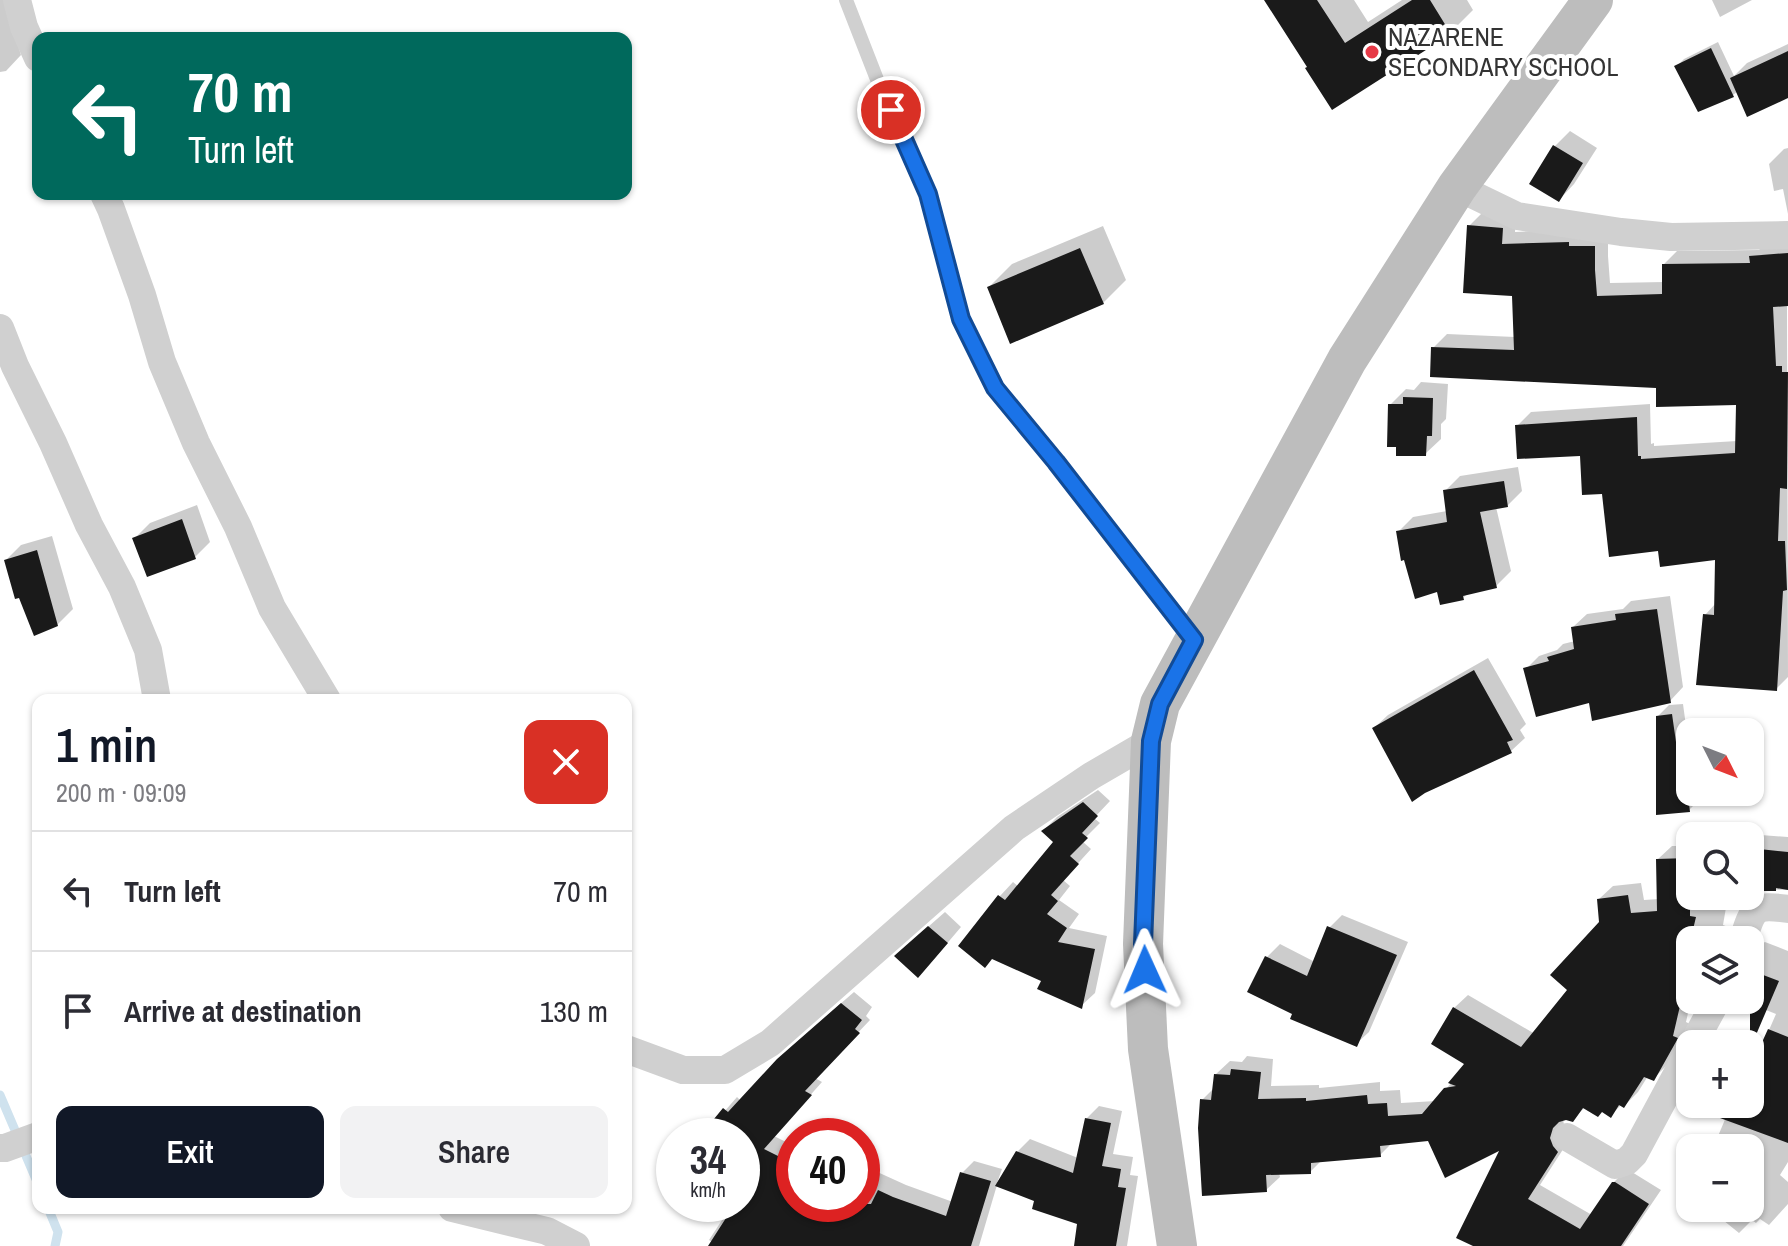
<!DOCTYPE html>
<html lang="en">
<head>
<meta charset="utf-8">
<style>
  :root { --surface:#fff; --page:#f2f2f3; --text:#2b2b33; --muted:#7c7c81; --line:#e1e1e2; --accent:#111827 }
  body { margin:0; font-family:"Archivo Narrow",sans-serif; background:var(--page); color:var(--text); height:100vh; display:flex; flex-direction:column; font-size:30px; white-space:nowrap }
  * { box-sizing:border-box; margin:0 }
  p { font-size:26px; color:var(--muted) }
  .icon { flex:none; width:44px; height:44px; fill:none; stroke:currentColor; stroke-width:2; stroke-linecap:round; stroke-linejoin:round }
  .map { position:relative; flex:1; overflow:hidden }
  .sheet { position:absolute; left:32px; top:694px; width:600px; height:520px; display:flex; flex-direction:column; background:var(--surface); border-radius:16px; box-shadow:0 2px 6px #0004 }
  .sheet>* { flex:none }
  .hud { position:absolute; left:32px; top:32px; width:600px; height:168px; border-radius:16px; box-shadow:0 2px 6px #0004; background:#00695c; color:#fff; overflow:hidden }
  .needle { width:52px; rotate:132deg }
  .buttons { position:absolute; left:1676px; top:718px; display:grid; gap:16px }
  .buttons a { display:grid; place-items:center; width:88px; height:88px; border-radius:16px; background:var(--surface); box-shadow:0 2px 6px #0004; font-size:40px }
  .speed { position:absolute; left:656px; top:1118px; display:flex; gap:16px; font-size:40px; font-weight:700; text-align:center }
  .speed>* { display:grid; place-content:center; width:104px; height:104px; border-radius:50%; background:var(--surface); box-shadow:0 2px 6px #0004; line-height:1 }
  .speed small { font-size:20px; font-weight:400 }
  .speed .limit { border:12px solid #d22; background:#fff; color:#111 }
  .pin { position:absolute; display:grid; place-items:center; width:68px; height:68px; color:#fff; margin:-34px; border:4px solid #fff; border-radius:50%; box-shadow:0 2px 8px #0007 }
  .me { position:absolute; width:88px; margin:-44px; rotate:359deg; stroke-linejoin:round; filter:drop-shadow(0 0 6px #0008) }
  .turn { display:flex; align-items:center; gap:28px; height:168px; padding:0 24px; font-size:36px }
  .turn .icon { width:104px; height:104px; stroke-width:2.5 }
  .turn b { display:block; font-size:56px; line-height:68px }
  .round { display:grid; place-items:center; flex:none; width:84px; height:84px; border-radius:16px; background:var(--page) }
  .overview { display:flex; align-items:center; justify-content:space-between; height:136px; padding:0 24px }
  h1 { font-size:48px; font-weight:600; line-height:60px; color:var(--accent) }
  .cta { display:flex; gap:16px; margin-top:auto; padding:16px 24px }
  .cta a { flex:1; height:92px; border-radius:16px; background:var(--accent); color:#fff; font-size:32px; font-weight:600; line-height:92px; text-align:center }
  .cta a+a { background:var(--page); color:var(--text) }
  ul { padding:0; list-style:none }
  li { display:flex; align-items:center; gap:24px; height:120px; padding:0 24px; border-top:2px solid var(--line) }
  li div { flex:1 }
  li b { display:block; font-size:30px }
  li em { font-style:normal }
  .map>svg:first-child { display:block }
  .shadow { fill:#0003 }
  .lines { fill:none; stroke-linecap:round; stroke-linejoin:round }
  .stream { stroke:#cfe2ee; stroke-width:9 }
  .building { fill:#1a1a1a }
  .lane { stroke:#d0d0d0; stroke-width:14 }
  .street { stroke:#d0d0d0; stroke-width:28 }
  .secondary { stroke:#bdbdbd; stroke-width:40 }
  .route-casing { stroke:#114b97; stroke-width:20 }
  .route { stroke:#1a73e8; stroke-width:14 }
  .poi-dot { fill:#e63946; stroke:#fff; stroke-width:3 }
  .labels { text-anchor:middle; stroke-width:8; stroke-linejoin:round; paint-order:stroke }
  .poi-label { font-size:26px; fill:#333; stroke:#fff; text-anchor:start }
</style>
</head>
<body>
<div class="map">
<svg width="1788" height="1246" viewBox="0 0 1788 1246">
  <rect width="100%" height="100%" fill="#fff"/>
  <path class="shadow" d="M 0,0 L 4,0 L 21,55 L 6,71 L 0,72 Z
    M 1268,0 L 1354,0 L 1368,22 L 1402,0 L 1467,0 L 1473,10 L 1450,33 L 1332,107 Z
    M 1712,0 L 1752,0 L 1720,17 Z
    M 1718,42 L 1734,76 L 1747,63 L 1788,44 L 1788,96 L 1738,91 L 1733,95 L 1698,109 L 1677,66 L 1684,59 Z
    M 1570,131 L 1597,148 L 1574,184 L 1559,200 L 1555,146 Z
    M 1788,148 L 1788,214 L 1783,189 L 1774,191 L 1769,164 L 1784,149 Z
    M 1483,212 L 1516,215 L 1515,232 L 1582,229 L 1608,233 L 1608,256 L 1610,283 L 1664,282 L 1664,264 L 1677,251 L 1759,250 L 1765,244 L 1788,242 L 1788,304 L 1787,304 L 1788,677 L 1776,689 L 1705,615 L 1716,603 L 1717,558 L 1660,549 L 1604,492 L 1582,454 L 1517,426 L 1531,412 L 1650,404 L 1651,444 L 1654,443 L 1654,446 L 1737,441 L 1738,403 L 1658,386 L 1433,348 L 1447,334 L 1515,337 L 1514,294 L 1469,226 Z
    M 1103,226 L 1126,280 L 1103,303 L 989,287 L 1012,264 Z
    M 1421,382 L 1448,384 L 1446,419 L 1441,424 L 1441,439 L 1425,454 L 1390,405 L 1406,389 L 1414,390 Z
    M 1518,467 L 1522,491 L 1507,506 L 1496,507 L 1511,571 L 1496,586 L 1468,593 L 1463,598 L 1439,590 L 1398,532 L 1413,517 L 1447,511 L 1445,491 L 1460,476 Z
    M 197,505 L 210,542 L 195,557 L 134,539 L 150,523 Z
    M 52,536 L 73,609 L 57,625 L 6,560 L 21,545 Z
    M 1670,596 L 1683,687 L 1670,701 L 1590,700 L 1526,669 L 1539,656 L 1557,650 L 1563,644 L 1575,641 L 1573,627 L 1587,614 L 1623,609 L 1631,601 Z
    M 1488,658 L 1526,724 L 1520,730 L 1525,738 L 1511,751 L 1374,728 L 1388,715 Z
    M 1683,704 L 1690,755 L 1690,792 L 1699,792 L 1700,799 L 1689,810 L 1658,716 L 1669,705 Z
    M 1098,790 L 1110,801 L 1094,818 L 1100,823 L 1082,841 L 1091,849 L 1063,880 L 1070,886 L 1059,900 L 1079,914 L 1069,928 L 1107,936 L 1095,993 L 1081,1006 L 1043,980 L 961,945 L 1000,896 L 1013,882 L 1019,887 L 1056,841 L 1044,830 L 1057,817 Z
    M 1761,835 L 1788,837 L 1788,890 L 1759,889 L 1750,894 L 1750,845 Z
    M 1672,846 L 1690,846 L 1690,896 L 1746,896 L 1743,898 L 1728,896 L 1723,925 L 1741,932 L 1746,940 L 1690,940 L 1691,1000 L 1686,1022 L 1690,1024 L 1667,1065 L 1654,1078 L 1648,1076 L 1638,1092 L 1624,1106 L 1622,1104 L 1611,1115 L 1603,1110 L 1585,1107 L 1573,1119 L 1563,1119 L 1565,1131 L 1571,1137 L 1540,1185 L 1592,1215 L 1613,1183 L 1627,1169 L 1661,1190 L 1623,1246 L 1477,1246 L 1504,1147 L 1429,1138 L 1392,1143 L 1380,1155 L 1322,1160 L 1310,1172 L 1279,1173 L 1280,1177 L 1266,1190 L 1202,1100 L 1215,1087 L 1216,1074 L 1230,1061 L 1242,1062 L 1247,1056 L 1273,1059 L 1271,1086 L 1319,1085 L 1319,1088 L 1380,1082 L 1380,1091 L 1400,1090 L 1401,1103 L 1436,1101 L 1467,1064 L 1454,1008 L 1468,995 L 1535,1034 L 1570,990 L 1601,922 L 1599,899 L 1613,886 L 1641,883 L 1644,900 L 1659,899 L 1658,859 Z
    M 945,912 L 961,927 L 933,960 L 912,941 Z
    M 1342,915 L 1408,942 L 1369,1032 L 1356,1044 L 1295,1013 L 1267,957 L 1280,944 L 1315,962 L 1329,928 Z
    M 1750,942 L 1761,944 L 1765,942 L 1788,951 L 1788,1162 L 1780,1175 L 1788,1182 L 1788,1204 L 1769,1225 L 1760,1219 L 1756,1223 L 1752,1220 L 1739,1233 L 1708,1208 L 1750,1208 L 1750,1148 L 1713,1148 L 1729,1110 L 1716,1104 L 1750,1104 L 1750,1049 L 1759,1053 L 1776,1014 L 1741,1000 L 1750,1000 Z
    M 854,992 L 872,1007 L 866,1016 L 870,1020 L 815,1078 L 822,1082 L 774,1136 L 794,1146 L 794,1204 L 862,1204 L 862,1165 L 906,1185 L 953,1202 L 962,1173 L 974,1161 L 1002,1169 L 997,1183 L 1017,1152 L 1030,1139 L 1078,1158 L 1086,1119 L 1099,1106 L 1122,1111 L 1113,1154 L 1133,1157 L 1130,1175 L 1138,1176 L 1127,1246 L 1076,1246 L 1079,1223 L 1037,1200 L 997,1185 L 979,1246 L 718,1246 L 709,1240 L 726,1214 L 715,1204 L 742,1204 L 742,1136 L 703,1136 L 737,1097 L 741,1101 L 791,1047 Z
    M 1724,1038 L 1738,1044 L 1718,1044 Z"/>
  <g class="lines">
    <path class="stream" d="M 0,1095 L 38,1184
      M 48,1208 L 58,1232 L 55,1246"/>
  </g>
  <path class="building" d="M 1264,0 L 1317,0 L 1345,43 L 1412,0 L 1430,0 L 1451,34 L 1332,110 L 1305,68 L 1307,67 Z
    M 1711,48 L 1734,97 L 1698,112 L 1674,66 Z
    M 1788,51 L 1788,98 L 1747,117 L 1730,78 Z
    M 1553,145 L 1583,163 L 1559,202 L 1529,184 Z
    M 1467,225 L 1503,228 L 1502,244 L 1569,242 L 1569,246 L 1595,246 L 1595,270 L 1597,296 L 1662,294 L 1662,264 L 1750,263 L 1749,256 L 1788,253 L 1788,306 L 1773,307 L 1776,366 L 1782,366 L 1782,372 L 1788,372 L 1787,489 L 1780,488 L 1778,541 L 1785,541 L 1787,590 L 1783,591 L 1777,691 L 1696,685 L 1703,614 L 1714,615 L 1715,560 L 1660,567 L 1658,551 L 1609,557 L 1602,494 L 1582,495 L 1580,456 L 1517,459 L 1515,425 L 1637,417 L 1638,456 L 1641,456 L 1641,459 L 1735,453 L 1736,405 L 1656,407 L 1656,388 L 1430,377 L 1431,347 L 1514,350 L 1512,296 L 1463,293 Z
    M 1080,248 L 1104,304 L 1010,344 L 987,287 Z
    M 1403,397 L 1433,398 L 1432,436 L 1427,436 L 1426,456 L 1396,456 L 1396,447 L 1387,447 L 1388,404 L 1403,404 Z
    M 1504,481 L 1508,507 L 1480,512 L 1497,588 L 1463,596 L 1464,600 L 1440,605 L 1437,592 L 1415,599 L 1404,560 L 1401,561 L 1396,531 L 1447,522 L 1443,490 Z
    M 182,519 L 196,559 L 147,577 L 132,538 Z
    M 37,550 L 58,626 L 34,636 L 19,598 L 15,599 L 4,560 Z
    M 1657,609 L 1671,703 L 1592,721 L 1589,703 L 1536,717 L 1523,668 L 1549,661 L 1547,657 L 1574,649 L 1571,627 L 1616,620 L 1615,614 Z
    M 1474,670 L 1513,740 L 1507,742 L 1512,753 L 1425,793 L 1412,802 L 1372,728 Z
    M 1672,714 L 1680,770 L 1685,770 L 1690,812 L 1656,815 L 1656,716 Z
    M 1083,802 L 1098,816 L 1082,833 L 1088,838 L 1070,856 L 1079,864 L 1051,895 L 1058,901 L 1047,914 L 1067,928 L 1058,942 L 1095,949 L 1082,1009 L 1037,989 L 1041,981 L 992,959 L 985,968 L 958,946 L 998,895 L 1005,900 L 1053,842 L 1041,831 Z
    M 1750,848 L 1788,852 L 1788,890 L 1776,888 L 1776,891 L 1759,891 L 1750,895 Z
    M 1690,858 L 1690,916 L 1696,917 L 1678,992 L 1683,993 L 1673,1036 L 1678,1038 L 1677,1040 L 1654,1081 L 1644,1077 L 1624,1108 L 1619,1105 L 1611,1118 L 1602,1112 L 1598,1117 L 1583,1108 L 1573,1122 L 1566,1120 L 1559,1122 L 1553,1128 L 1550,1138 L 1553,1146 L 1558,1152 L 1528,1199 L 1580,1229 L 1612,1182 L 1615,1182 L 1649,1204 L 1621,1246 L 1473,1246 L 1456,1238 L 1499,1151 L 1445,1178 L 1428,1141 L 1380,1146 L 1381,1157 L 1311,1163 L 1311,1174 L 1266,1175 L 1267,1192 L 1202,1196 L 1198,1128 L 1200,1099 L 1211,1100 L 1214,1074 L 1230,1075 L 1231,1069 L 1261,1072 L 1258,1099 L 1306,1098 L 1306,1101 L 1367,1095 L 1368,1104 L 1387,1103 L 1388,1116 L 1422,1114 L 1444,1088 L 1456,1086 L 1448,1083 L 1464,1064 L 1431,1044 L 1453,1007 L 1521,1047 L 1567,990 L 1550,975 L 1599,922 L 1597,899 L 1628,895 L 1631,913 L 1657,911 L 1656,859 Z
    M 928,926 L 948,943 L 918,978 L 894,956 Z
    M 1327,926 L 1397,955 L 1357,1047 L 1290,1019 L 1292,1014 L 1247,992 L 1265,956 L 1307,976 Z
    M 1750,970 L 1779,981 L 1750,1049 Z
    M 841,1003 L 862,1020 L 855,1029 L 860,1033 L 805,1091 L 812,1095 L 764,1149 L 794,1164 L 794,1204 L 871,1204 L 878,1190 L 893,1197 L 946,1216 L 960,1172 L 991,1181 L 971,1246 L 708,1246 L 735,1204 L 742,1204 L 742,1136 L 700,1136 L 723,1108 L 728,1112 L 777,1059 Z
    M 1768,1029 L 1788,1037 L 1788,1143 L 1690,1107 L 1690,1104 L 1750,1104 L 1750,1069 Z
    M 1085,1118 L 1111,1123 L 1102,1166 L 1121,1169 L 1118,1187 L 1126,1188 L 1116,1246 L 1074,1246 L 1077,1224 L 1032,1209 L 1034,1201 L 995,1186 L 1016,1151 L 1073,1173 Z"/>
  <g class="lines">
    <path class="lane" d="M 846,0 L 878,82 L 928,194 L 961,319 L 995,388 L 1056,462 L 1191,637"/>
    <path class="street" d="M 17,0 L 24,27 L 38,58
      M 1457,187 L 1517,216 L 1621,232 L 1671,237 L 1788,235
      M 104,194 L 111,209 L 142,295 L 162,362 L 196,443 L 238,527 L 272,608 L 327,700
      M 0,328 L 15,366 L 53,443 L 89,525 L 122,587 L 148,650 L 157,700
      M 1743,940 C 1753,908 1754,904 1788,909
      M 1693,1044 L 1717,1000
      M 626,1049 L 683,1070 L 725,1070 L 770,1043 L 1014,828 L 1091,776 L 1151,741
      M 1567,1137 L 1615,1165 L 1627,1161 L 1634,1154 L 1690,1050
      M 0,1148 L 5,1148 L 38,1136
      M 452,1208 L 547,1231 L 576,1246"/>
    <path class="secondary" d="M 1177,1246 L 1148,1049 L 1143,944 L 1151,741 L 1160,704 L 1347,360 L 1457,187 L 1593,0"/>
  </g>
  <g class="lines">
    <defs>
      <path id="route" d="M 891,110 L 928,194 L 961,319 L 995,388 L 1056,462 L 1194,640 L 1160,704 L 1151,741 L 1143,944 L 1145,970"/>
    </defs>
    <use href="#route" class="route-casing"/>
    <use href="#route" class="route"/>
  </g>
  <circle class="poi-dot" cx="1372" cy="52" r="8"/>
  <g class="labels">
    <g class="poi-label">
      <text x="1388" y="46">NAZARENE<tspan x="1388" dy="30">SECONDARY SCHOOL</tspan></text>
    </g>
  </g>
</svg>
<div class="buttons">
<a><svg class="needle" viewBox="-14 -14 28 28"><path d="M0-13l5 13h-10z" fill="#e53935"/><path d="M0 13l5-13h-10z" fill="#7c7c81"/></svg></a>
<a><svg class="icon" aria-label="search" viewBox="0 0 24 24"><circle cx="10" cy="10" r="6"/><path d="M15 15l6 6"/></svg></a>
<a><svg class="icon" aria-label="layers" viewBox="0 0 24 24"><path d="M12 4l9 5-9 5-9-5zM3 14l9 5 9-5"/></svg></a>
<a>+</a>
<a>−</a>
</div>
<div class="speed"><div>34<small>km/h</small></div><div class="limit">40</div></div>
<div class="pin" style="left:891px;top:110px;background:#d93025"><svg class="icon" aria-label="arrive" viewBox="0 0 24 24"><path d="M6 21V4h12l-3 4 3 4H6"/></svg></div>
<svg class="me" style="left:1145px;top:970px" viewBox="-20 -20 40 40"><path d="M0-17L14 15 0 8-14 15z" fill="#1a73e8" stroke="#fff" stroke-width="4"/></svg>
<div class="hud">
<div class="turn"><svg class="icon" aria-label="left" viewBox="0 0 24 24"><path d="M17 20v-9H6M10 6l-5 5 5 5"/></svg><div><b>70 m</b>Turn left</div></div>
</div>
<section class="sheet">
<div class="overview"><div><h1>1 min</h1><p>200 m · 09:09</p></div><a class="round" style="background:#d93025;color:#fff"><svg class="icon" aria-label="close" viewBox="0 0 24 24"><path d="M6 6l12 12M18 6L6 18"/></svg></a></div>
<ul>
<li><svg class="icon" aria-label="left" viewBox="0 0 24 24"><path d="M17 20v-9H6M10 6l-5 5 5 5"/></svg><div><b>Turn left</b></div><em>70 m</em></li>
<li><svg class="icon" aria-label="arrive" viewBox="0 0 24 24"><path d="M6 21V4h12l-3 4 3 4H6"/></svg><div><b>Arrive at destination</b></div><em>130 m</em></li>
</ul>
<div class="cta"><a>Exit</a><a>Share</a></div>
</section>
</div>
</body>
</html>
